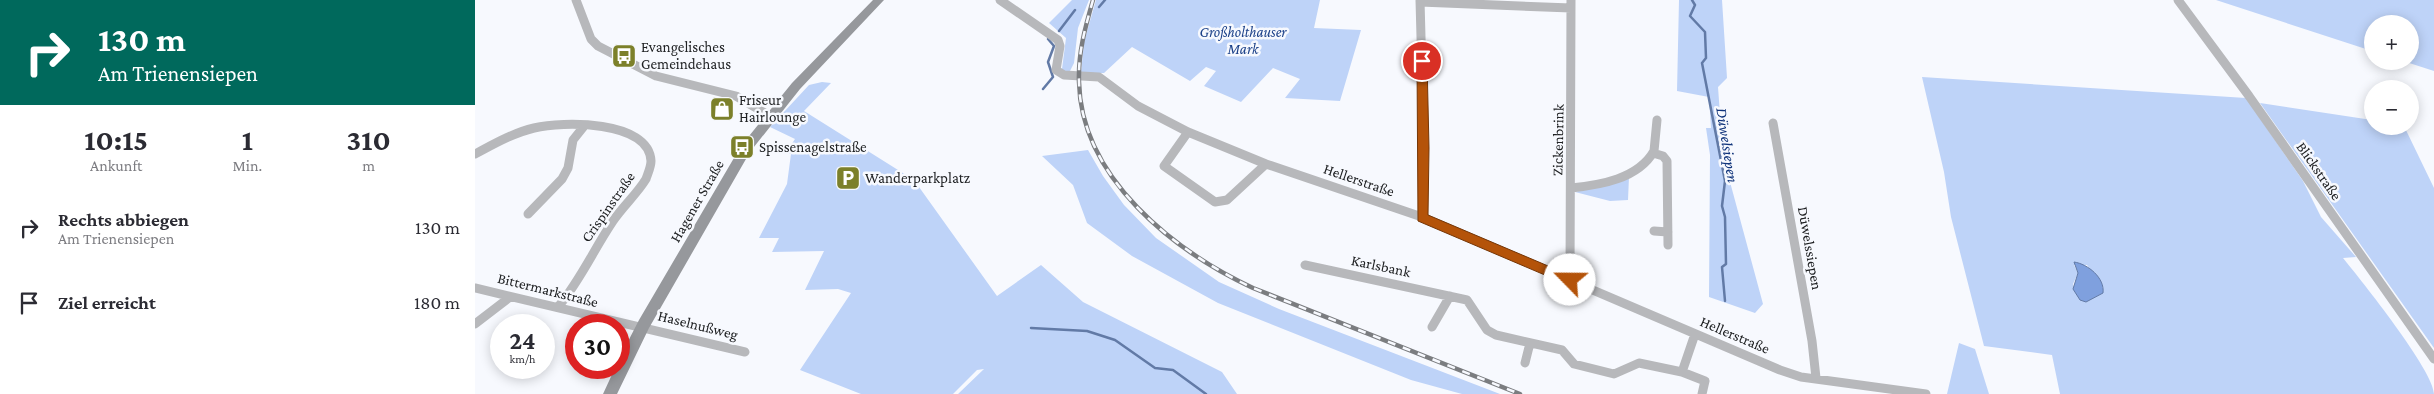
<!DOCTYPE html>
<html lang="de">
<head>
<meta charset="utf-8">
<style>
  :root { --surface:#fff; --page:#f2f2f3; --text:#2b2b33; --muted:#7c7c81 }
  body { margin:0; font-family:"Crimson Pro",serif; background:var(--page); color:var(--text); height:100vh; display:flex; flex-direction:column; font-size:19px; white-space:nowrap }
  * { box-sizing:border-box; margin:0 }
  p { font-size:16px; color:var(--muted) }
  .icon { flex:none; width:28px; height:28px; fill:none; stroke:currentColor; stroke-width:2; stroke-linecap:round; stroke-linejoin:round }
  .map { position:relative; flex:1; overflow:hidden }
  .side { display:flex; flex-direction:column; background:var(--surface); width:475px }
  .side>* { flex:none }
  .guide { background:#00695c; color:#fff; overflow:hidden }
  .controls { position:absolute; left:1889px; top:15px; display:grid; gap:10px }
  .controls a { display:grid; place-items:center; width:55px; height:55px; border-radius:50%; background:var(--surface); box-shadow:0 2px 12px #0003; font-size:25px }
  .speed { position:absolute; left:15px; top:314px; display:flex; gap:10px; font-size:25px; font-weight:700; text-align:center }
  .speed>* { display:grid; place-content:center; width:65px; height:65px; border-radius:50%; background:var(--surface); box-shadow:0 2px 12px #0003; line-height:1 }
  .speed small { font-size:12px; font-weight:400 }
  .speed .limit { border:8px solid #d22; background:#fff; color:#111 }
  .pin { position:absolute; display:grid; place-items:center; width:42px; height:42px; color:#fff; margin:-21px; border:2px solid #fff; border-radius:50%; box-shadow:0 1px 5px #0007 }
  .me { position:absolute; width:55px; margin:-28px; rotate:293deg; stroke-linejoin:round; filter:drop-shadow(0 0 4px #0008) }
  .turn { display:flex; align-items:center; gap:18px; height:105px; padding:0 15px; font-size:22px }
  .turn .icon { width:65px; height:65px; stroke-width:2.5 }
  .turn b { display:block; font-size:35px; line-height:42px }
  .eta { display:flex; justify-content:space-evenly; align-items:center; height:85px; text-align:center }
  .eta b { font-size:30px; font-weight:700; line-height:35px }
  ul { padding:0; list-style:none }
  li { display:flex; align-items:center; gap:15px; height:75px; padding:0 15px }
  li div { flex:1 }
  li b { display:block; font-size:19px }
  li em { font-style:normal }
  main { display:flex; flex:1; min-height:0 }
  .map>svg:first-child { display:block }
  .green { fill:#bed3f8; fill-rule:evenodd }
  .water { fill:#7fa0de; stroke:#627aa6 }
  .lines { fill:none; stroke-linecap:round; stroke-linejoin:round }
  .stream { stroke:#627aa6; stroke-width:2.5 }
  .street { stroke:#b7b8bb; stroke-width:9 }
  .secondary { fill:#96989c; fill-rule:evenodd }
  .rail-casing { stroke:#7b7d80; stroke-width:4.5 }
  .rail { stroke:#f7f9fe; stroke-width:2.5; stroke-dasharray:8; stroke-linecap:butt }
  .route { fill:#b45309; stroke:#753606 }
  .labels { text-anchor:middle; stroke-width:5; stroke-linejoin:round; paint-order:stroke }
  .park-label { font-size:15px; font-style:italic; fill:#1b4088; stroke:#f7f9fe }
  .poi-label { font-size:15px; fill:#202224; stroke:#f7f9fe; text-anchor:start }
  .street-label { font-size:15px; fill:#202224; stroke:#f7f9fe }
  .water-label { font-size:16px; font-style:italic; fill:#10347b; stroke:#f7f9fe }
</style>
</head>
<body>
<main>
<section class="side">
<div class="guide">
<div class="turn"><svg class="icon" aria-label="right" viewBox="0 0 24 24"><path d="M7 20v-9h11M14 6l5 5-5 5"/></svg><div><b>130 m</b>Am Trienensiepen</div></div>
</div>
<div class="eta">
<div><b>10:15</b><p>Ankunft</p></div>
<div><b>1</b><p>Min.</p></div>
<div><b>310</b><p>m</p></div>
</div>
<ul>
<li><svg class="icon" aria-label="right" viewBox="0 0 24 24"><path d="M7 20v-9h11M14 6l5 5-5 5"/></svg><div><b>Rechts abbiegen</b><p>Am Trienensiepen</p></div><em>130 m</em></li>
<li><svg class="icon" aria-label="arrive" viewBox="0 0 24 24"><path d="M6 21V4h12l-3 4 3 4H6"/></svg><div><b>Ziel erreicht</b></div><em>180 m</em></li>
</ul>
</section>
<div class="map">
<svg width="1959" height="394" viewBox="0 0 1959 394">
  <rect width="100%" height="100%" fill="#f7f9fe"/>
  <path class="green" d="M 597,0 L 614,0 L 603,28 L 599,63 L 595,71 L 589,71 L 587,69 L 591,38 L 574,23 Z
    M 621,0 L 845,0 L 839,28 L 886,30 L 865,101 L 810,98 L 825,79 L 798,68 L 766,102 L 729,86 L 741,71 L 731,67 L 715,81 L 657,47 L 629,73 L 606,73 L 609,42 Z
    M 1204,0 L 1247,0 L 1252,78 L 1243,87 L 1248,156 L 1288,304 L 1280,313 L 1234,297 L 1235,155 L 1231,128 L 1236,128 L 1234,97 L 1202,91 Z
    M 1741,0 L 1959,0 L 1959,71 L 1928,61 L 1935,61 L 1935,24 L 1898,24 L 1897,51 Z
    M 1447,77 L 1771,98 L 1828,181 L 1846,217 L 1881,257 L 1868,258 C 1886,280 1959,371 1959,394 L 1585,394 L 1577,355 L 1509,346 L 1476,217 L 1469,172 ZM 1599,265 L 1612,265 L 1628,287 L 1626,294 L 1611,302 L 1600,292 L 1598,284 L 1603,273 Z
    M 347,82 L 356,83 L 329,111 L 439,180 L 522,296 L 566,265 L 608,302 L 747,372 L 762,394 L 483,394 L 509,369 L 502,370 L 478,394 L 386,394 L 325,370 L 376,293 L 363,289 L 330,290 L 349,251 L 297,252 L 304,238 L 284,238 L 312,184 L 316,154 L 310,154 L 320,139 L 295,127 L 334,85 Z
    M 1785,103 L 1897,120 L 1898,126 L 1929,126 L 1959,188 L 1959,348 Z
    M 613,150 L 628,176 L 649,205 L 681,238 L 744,282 L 804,309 L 1025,394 L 987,394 L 936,380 L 743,303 L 657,256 L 612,223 L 598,185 L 567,156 Z
    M 1154,177 L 1153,200 L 1135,201 L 1100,192 Z
    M 1484,343 L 1500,349 L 1514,394 L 1472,394 Z"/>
  <path class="water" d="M 1599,262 C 1613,264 1630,278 1628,293 L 1611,302 L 1605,300 L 1598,289 L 1603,273 Z"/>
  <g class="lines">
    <path class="stream" d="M 1217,0 L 1220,5 L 1215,16 L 1230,32 L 1231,58 L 1227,63 L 1250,181 L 1247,206 L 1250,217 L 1251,264 L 1247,267 L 1250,301
      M 624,7 L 630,0
      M 584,31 L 600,10
      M 568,89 L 578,77 L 573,62 L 579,46 L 573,39 L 574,37
      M 556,328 L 612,331 L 640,340 L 680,368 L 698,370 L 731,394"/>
    <path class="street" d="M 101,0 L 116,39 L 123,46 L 181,76 L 261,96 L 295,116
      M 525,0 L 583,40 L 585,46 L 581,70 L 589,75 L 624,77 L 663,106 L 713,132 L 791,164 L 947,217 L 1305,370 L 1326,377 L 1451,394
      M 945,0 L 949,148 L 947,217
      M 1703,0 L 1774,96 L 1959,359
      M 945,2 L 1096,8
      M 1298,123 L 1337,341 L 1341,378
      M 713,132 L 689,166 L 740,202 L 752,200 L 791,164
      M 1178,153 L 1188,156 L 1192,161 L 1193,245
      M 0,154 C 19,144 38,133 59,128 C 87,121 174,120 176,161 C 176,167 173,173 171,179 C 162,194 148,206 138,221 C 119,249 105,281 83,307
      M 1096,188 C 1125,185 1163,179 1179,151 L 1182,120
      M 53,214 L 87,179 L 93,168 L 98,140 L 110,125
      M 1179,231 L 1193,232
      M 830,265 L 992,300 L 1012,330 L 1021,335 L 1087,350 L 1099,364 L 1139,374 L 1164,363 L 1207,372 L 1230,381 L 1227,394
      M 1095,280 L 1096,0
      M 0,288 L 270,352
      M 0,324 L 35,297
      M 957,327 L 975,296
      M 1050,363 L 1055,343
      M 1207,372 L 1220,334"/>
    <path class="secondary" d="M 398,0 L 409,0 L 325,89 L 275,152 L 174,328 L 142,394 L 128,394 L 140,368 L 144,368 L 144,359 L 164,320 L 266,146 L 317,83 Z"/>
    <defs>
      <path id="rail" d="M 618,0 C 610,28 603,53 604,82 C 606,178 699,251 778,288 L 1045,394"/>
    </defs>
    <use href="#rail" class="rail-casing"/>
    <use href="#rail" class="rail"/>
  </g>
  <path class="route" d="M 947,58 L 952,61 L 954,148 L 953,215 L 1099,277 L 1101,280 L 1099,284 L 1091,284 L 943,221 L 942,61 Z"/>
  <defs>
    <symbol id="bus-square" viewBox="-11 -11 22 22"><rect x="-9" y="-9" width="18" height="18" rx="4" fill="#7c802a" stroke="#f7f9fe"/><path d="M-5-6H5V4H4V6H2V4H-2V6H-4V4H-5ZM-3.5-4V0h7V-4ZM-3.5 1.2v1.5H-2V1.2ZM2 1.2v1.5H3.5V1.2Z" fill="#fff"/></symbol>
    <symbol id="shop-square" viewBox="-11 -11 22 22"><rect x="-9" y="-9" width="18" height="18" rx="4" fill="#7c802a" stroke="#f7f9fe"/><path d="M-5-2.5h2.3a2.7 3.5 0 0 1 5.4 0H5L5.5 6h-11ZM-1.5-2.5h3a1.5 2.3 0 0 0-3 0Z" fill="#fff"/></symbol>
    <symbol id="parking-square" viewBox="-11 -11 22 22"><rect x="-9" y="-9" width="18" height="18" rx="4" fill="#7c802a" stroke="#f7f9fe"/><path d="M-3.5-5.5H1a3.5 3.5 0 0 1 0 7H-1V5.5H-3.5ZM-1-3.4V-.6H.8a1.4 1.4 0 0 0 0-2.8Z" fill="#fff"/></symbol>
  </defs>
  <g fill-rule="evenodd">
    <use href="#bus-square" x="135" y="42" width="28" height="28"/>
    <use href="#shop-square" x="233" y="95" width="28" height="28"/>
    <use href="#bus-square" x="253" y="133" width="28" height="28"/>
    <use href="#parking-square" x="359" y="164" width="28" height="28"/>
  </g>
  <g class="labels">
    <g class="park-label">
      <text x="768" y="37">Großholthauser<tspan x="768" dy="17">Mark</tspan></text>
    </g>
    <g class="poi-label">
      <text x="166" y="52">Evangelisches<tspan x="166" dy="17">Gemeindehaus</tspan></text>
      <text x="264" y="105">Friseur<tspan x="264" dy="17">Hairlounge</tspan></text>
      <text x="284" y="152">Spissenagelstraße</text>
      <text x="390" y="183">Wanderparkplatz</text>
    </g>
    <g class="street-label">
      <text transform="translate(1083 140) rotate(-89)" y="5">Zickenbrink</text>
      <text transform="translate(1844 171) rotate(55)" y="5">Blickstraße</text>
      <text transform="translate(884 180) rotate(19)" y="5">Hellerstraße</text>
      <text transform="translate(222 201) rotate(-60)" y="5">Hagener Straße</text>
      <text transform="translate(133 207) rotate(-55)" y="5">Crispinstraße</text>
      <text transform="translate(1335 248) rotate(80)" y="5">Düwelssiepen</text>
      <text transform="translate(906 266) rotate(12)" y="5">Karlsbank</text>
      <text transform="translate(73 290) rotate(14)" y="5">Bittermarkstraße</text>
      <text transform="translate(223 325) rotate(14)" y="5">Haselnußweg</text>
      <text transform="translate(1260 335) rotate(23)" y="5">Hellerstraße</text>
    </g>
    <g class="water-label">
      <text transform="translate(1253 145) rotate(81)" y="6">Düwelsiepen</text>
    </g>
  </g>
</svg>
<div class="controls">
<a>+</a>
<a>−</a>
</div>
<div class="speed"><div>24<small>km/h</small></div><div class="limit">30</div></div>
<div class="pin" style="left:947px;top:61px;background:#d93025"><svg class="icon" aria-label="arrive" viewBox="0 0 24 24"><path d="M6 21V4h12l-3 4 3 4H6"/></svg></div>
<svg class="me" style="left:1095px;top:280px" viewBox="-20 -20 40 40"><circle r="19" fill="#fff"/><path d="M0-13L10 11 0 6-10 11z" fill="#b45309"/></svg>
</div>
</main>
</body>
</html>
